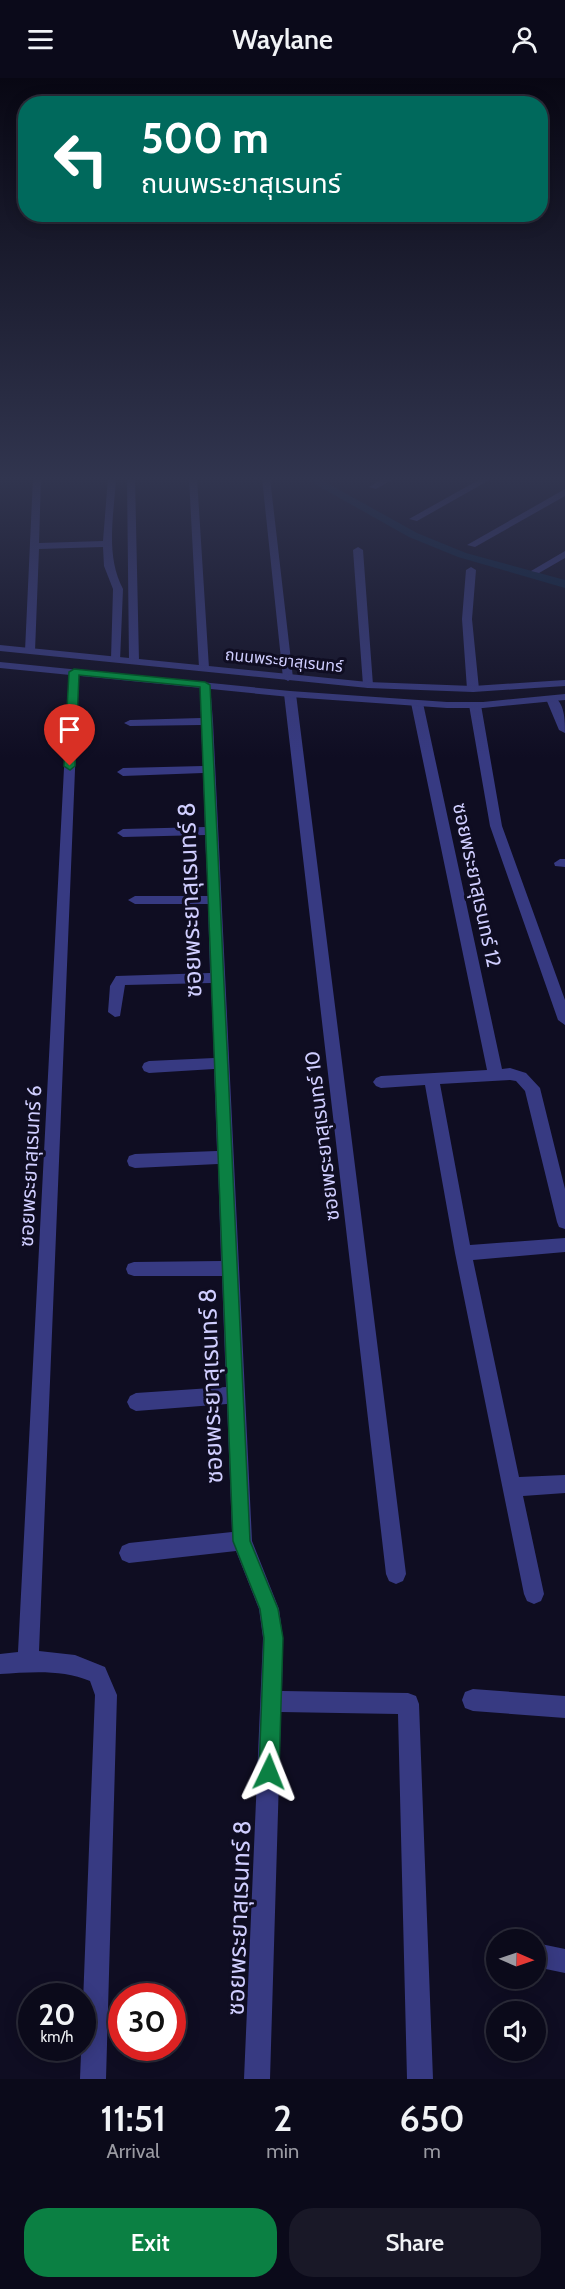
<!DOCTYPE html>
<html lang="en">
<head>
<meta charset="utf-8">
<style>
  :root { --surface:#0b0a1a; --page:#191827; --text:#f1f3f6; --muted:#9a9aa2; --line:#2b2b39; --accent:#0b8043 }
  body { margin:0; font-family:Cabin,"Noto Sans Thai",sans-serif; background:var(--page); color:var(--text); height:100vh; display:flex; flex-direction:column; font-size:22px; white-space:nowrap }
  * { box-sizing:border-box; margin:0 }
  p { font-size:20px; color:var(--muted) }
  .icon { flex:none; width:33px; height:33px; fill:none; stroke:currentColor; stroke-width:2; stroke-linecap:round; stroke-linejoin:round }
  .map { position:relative; height:2001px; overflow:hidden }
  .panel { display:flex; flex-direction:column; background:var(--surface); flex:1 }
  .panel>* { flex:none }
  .top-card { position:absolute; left:18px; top:18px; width:530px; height:126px; border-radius:24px; box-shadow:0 3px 15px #0003,0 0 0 2px var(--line); background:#00695c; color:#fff; overflow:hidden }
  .needle { width:39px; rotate:92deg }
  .fabs { position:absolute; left:486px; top:1851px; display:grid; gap:12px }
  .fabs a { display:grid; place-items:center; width:60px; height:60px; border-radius:50%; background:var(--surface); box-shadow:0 3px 15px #0003,0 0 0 2px var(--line); font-size:30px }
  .speed { position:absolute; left:18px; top:1905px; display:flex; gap:12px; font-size:30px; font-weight:700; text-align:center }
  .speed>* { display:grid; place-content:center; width:78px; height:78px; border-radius:50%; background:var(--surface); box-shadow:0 3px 15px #0003,0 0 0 2px var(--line); line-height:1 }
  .speed small { font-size:15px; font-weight:400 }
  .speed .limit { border:9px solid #d22; background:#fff; color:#111 }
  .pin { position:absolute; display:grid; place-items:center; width:51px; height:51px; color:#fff; margin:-62px -26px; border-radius:50% 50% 50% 0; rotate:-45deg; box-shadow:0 0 6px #0007 }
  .pin .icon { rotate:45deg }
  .me { position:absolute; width:66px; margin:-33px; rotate:2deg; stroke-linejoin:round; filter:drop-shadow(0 0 4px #0008) }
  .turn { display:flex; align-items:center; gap:21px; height:126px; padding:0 24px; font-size:27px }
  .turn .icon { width:78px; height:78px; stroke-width:2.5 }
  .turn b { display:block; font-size:42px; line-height:51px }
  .eta { display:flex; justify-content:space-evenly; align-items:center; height:102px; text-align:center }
  .eta b { font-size:36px; font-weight:600; line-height:42px }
  .cta { display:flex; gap:12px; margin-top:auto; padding:12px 24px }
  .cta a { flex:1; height:69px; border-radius:24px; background:var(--accent); color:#fff; font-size:24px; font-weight:600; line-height:69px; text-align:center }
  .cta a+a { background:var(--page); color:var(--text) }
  header { display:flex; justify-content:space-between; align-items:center; height:78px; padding:0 24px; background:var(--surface); font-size:27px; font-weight:600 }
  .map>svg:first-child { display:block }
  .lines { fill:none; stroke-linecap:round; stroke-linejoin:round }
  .canal { fill:#08213f; fill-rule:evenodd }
  .minor { fill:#373a82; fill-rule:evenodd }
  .tertiary { fill:#373a82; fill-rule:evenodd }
  .route { fill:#0b8043; stroke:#07532c; stroke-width:1.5 }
  .labels { text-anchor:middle; stroke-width:6; stroke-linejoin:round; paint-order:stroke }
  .far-street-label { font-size:16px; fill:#d0ceff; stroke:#0f0d22 }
  .street-label { font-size:20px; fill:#d0ceff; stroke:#0f0d22 }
  .near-street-label { font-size:24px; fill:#d0ceff; stroke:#0f0d22 }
</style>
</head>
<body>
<header><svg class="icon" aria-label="menu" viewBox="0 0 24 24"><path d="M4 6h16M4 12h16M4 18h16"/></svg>Waylane<svg class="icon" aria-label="person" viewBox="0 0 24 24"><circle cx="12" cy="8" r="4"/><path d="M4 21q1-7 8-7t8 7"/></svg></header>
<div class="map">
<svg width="565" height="2001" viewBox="0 0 565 2001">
  <rect width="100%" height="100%" fill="#0f0d22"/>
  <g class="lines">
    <path class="canal" d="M 304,400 L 318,400 L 417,455 L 466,475 L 565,502 L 565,510 L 458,479 L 409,459 Z"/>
    <path class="minor" d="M 33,400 L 41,400 L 39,465 L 103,463 L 108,400 L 116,400 C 114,437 105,477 123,511 L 120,583 L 116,584 L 111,581 L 113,511 L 104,488 L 103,469 L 39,471 L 35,573 L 30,576 L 25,573 Z
      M 127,400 L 135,400 L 139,583 L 134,586 L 129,583 Z
      M 189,400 L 197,400 L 209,590 L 204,593 L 199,590 Z
      M 262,400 L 270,400 L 293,600 L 288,603 L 283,600 Z
      M 384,400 L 395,400 L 376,411 L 369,409 Z
      M 482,400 L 493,400 L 417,443 L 409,441 Z
      M 565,411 L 565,418 L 475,469 L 467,467 Z
      M 358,469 L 363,472 L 373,607 L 368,610 L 363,607 L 353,472 Z
      M 565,473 L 565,480 L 539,495 L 531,493 Z
      M 471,489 L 476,492 L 472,541 L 479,611 L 473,614 L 467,611 L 462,541 L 466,492 Z
      M 74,591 L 79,594 L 39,1573 L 75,1577 L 105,1589 L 117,1617 L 106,2001 L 80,2001 L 95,1617 L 90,1603 C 62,1591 30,1594 0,1596 L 0,1576 L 18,1574 L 69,594 Z
      M 205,604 L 210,607 L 213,643 L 252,1463 L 279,1531 L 283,1560 L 282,1613 L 408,1615 L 416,1618 L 419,1626 L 433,2001 L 407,2001 L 398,1636 L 281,1634 L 270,2001 L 244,2001 L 263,1560 L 259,1531 L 236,1473 L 129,1485 L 122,1482 L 119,1475 L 122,1468 L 129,1465 L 232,1454 L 227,1326 L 136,1333 L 130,1330 L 127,1324 L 130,1318 L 136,1315 L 226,1309 L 222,1198 L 134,1198 L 128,1196 L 126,1191 L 128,1186 L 134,1184 L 221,1183 L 218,1086 L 135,1090 L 129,1088 L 127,1083 L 129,1078 L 135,1076 L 217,1073 L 214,991 L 149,995 L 144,993 L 142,989 L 144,985 L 149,983 L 214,980 L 211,905 L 125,907 L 120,938 L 115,939 L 108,934 L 110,908 L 116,898 L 210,895 L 208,826 L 135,826 L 128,822 L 135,818 L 208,818 L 205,757 L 123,759 L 117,755 L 123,751 L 205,749 L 203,695 L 123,698 L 117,694 L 123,690 L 203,688 L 201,647 L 130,648 L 124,645 L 130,642 L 201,640 L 200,607 Z
      M 290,613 L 296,616 L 406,1496 L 403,1503 L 396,1506 L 389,1503 L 386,1496 L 284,616 Z
      M 552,618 C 565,623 565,643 565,655 L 559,652 L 546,621 Z
      M 417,622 L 423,625 L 502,991 L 510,990 L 526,995 L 540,1010 L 565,1111 L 565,1151 L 559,1149 L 557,1144 L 525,1013 L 516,1003 L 510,1002 L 440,1006 L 470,1167 L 565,1160 L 565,1174 L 473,1182 L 519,1399 L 565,1397 L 565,1415 L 523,1418 L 544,1516 L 541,1523 L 534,1526 L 527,1523 L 524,1516 L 455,1175 L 425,1007 L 381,1010 L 376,1008 L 373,1004 L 376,1000 L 381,998 L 487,992 L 411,625 Z
      M 475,624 L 481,627 L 502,748 L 565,922 L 565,947 L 558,942 L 490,748 L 469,627 Z
      M 560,781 L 565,781 L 565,789 L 555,788 L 554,785 Z
      M 473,1611 L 565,1618 L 565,1640 L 473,1633 L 465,1630 L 462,1622 L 465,1614 Z
      M 536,1865 L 565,1871 L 565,1895 L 536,1889 Z"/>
    <path class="tertiary" d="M 0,567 L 368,604 L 473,608 L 565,602 L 565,608 L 473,614 L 368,610 L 0,573 Z
      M 0,584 L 290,613 L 447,624 L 483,624 L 565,616 L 565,622 L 483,630 L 447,630 L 290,619 L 0,590 Z"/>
  </g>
  <linearGradient id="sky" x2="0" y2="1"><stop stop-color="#080713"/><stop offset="0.59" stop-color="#31354f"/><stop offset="1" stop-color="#31354f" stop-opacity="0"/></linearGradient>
  <rect width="565" height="680" fill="url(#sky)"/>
  <path class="route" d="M 74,591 L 205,604 L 210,607 L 250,1463 L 278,1531 L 283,1560 L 279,1694 L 276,1701 L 269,1704 L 262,1701 L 259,1694 L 264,1560 L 260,1531 L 233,1463 L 200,609 L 79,597 L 75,688 L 70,692 L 64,688 L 69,594 Z"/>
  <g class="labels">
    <g class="far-street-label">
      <text transform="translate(284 582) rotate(6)" y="6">ถนนพระยาสุเรนทร์</text>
    </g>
    <g class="street-label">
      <text transform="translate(477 807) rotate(78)" y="7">ซอยพระยาสุเรนทร์ 12</text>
      <text transform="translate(322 1058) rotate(-97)" y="7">ซอยพระยาสุเรนทร์ 10</text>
      <text transform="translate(30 1088) rotate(-87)" y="7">ซอยพระยาสุเรนทร์ 6</text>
    </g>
    <g class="near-street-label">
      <text transform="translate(190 822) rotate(-92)" y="8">ซอยพระยาสุเรนทร์ 8</text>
      <text transform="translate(211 1308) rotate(-92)" y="8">ซอยพระยาสุเรนทร์ 8</text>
      <text transform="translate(239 1840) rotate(-88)" y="8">ซอยพระยาสุเรนทร์ 8</text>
    </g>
  </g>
</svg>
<div class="fabs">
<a><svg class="needle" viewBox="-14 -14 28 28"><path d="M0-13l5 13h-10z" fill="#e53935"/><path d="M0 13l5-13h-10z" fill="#9a9aa2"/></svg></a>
<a><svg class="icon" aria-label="sound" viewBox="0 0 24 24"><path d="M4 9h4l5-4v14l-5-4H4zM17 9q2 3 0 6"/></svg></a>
</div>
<div class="speed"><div>20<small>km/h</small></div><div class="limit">30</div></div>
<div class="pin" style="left:70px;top:688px;background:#d93025"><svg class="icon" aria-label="arrive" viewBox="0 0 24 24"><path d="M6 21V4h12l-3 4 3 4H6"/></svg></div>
<svg class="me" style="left:269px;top:1694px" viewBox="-20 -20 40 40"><path d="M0-17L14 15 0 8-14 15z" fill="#0b8043" stroke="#fff" stroke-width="4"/></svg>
<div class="top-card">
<div class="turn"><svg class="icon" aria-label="left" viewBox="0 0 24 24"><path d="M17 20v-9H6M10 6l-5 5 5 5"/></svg><div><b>500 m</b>ถนนพระยาสุเรนทร์</div></div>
</div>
</div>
<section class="panel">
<div class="eta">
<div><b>11:51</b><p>Arrival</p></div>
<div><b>2</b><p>min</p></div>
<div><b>650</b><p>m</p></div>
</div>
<div class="cta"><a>Exit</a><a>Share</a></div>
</section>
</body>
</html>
